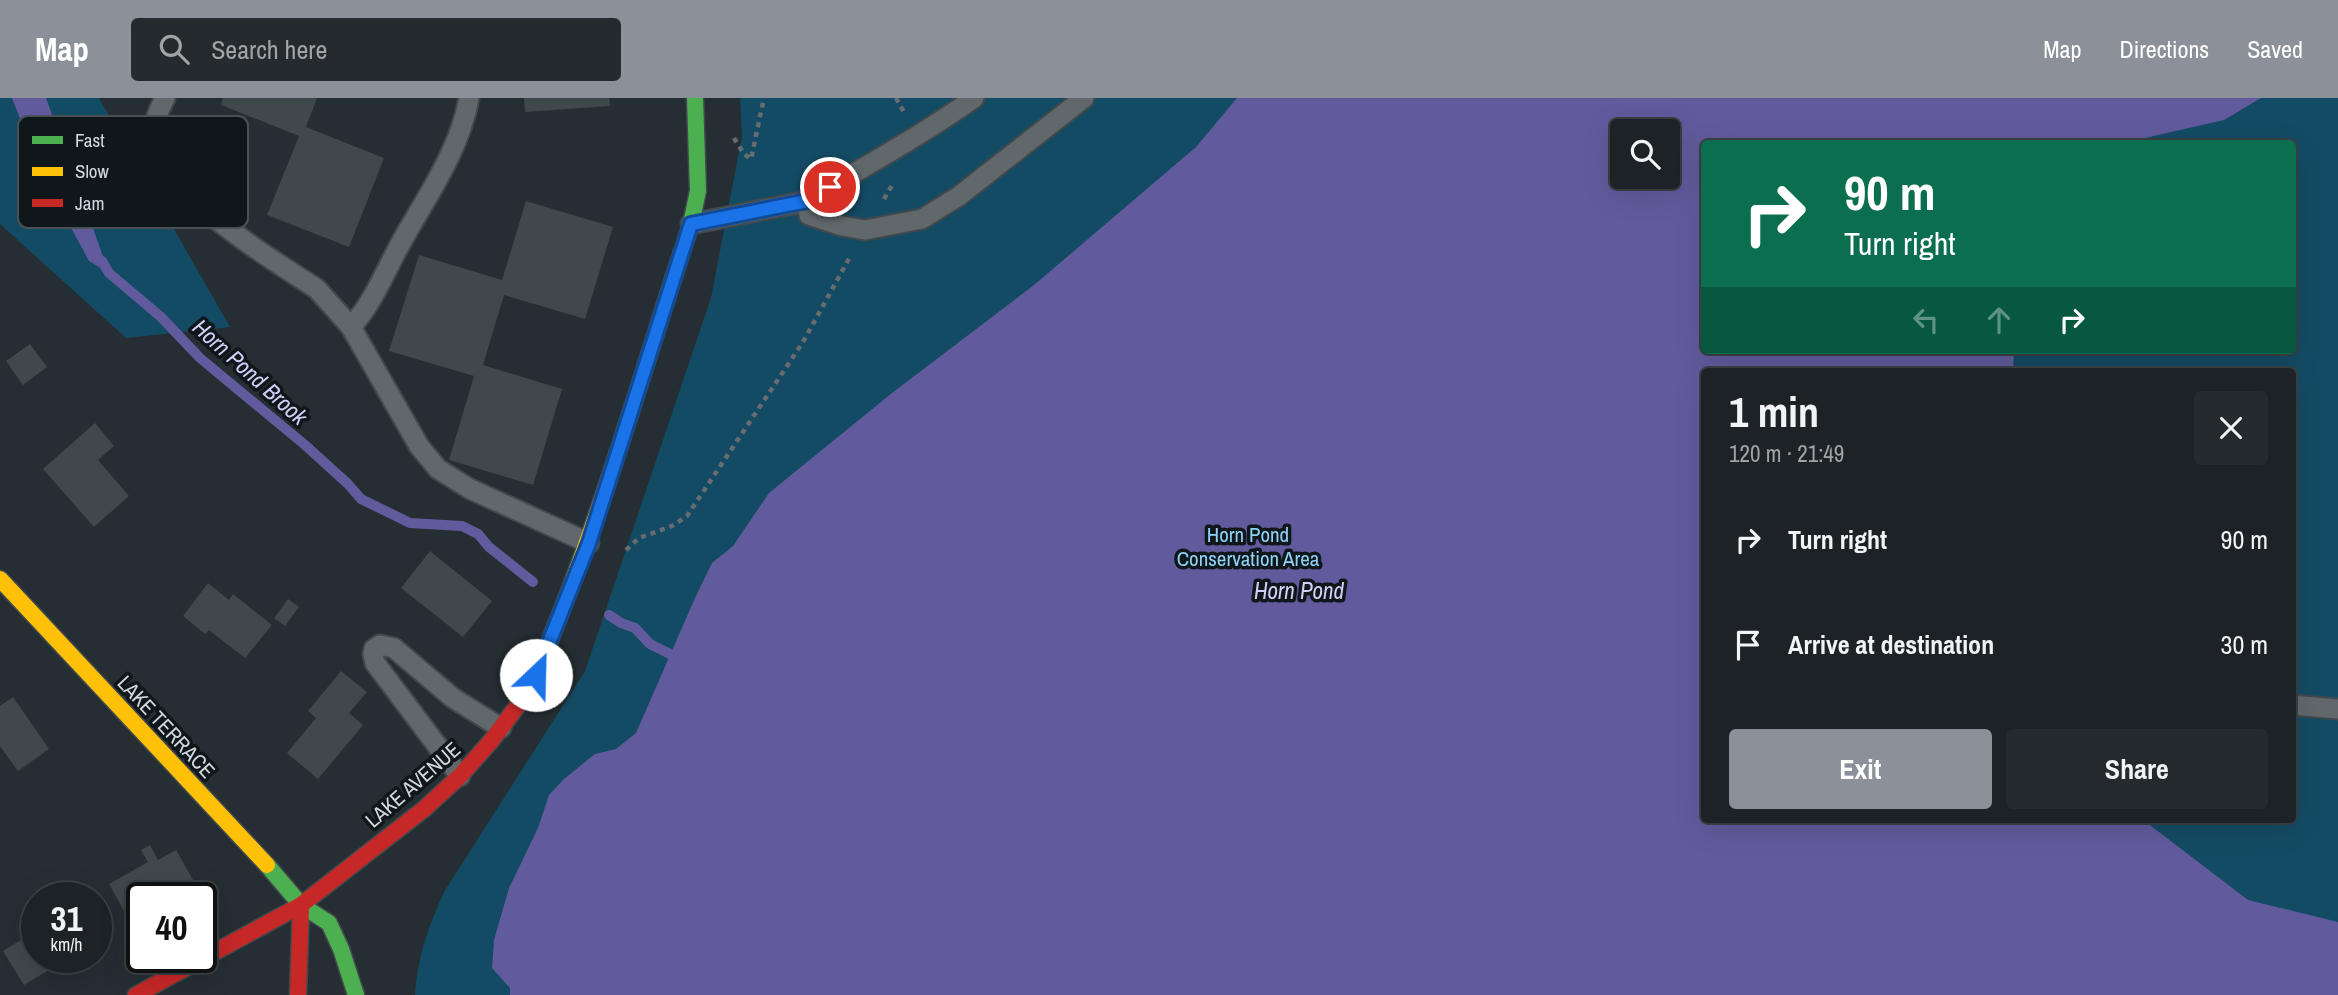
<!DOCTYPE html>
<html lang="en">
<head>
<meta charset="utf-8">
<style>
  :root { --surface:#1c2226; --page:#252a2e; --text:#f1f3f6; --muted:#a0a4a7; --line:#3a3f43; --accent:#8c9099 }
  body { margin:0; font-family:"Archivo Narrow",sans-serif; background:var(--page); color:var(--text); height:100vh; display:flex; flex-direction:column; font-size:26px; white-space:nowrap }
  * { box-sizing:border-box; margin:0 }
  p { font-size:23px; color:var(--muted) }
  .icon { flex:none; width:38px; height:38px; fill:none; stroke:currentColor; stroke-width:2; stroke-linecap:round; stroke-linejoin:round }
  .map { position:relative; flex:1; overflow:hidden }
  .drawer { position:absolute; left:1701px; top:270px; width:595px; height:455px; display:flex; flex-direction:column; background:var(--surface); border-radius:7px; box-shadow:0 7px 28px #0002,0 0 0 2px var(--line) }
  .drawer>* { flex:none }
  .guide { position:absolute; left:1701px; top:42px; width:595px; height:214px; border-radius:7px; box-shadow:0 7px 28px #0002,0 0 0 2px var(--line); background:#0b6e4f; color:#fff; overflow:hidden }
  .buttons { position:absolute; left:1610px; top:21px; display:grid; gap:14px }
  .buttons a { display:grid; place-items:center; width:70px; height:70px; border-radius:7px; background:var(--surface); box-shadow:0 7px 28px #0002,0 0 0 2px var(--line); font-size:35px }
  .speed { position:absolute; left:21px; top:784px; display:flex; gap:14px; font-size:35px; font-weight:700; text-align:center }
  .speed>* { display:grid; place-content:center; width:91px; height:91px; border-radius:50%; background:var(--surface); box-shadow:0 7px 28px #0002,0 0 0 2px var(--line); line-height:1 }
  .speed small { font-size:18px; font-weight:400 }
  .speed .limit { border:4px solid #111; border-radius:10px; background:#fff; color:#111 }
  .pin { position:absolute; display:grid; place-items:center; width:60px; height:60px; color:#fff; margin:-30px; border:4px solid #fff; border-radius:50%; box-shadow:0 2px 7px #0007 }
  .me { position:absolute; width:77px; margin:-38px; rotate:24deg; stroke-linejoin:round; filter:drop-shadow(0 0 5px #0008) }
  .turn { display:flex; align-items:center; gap:24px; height:147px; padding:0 28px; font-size:32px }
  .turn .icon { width:91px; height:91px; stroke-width:2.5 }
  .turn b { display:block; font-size:49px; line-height:60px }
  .lanes { display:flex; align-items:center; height:66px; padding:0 28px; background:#0003; justify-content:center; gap:35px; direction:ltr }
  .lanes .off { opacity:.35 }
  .round { display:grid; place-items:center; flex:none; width:74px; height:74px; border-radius:7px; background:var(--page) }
  .head { display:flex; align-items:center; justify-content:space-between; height:119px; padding:0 28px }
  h1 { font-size:42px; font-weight:700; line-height:52px }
  .action { display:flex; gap:14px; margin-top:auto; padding:14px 28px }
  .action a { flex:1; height:80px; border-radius:7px; background:var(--accent); color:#fff; font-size:28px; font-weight:700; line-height:80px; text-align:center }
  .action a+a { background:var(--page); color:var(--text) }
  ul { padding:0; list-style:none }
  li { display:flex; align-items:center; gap:21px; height:105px; padding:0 28px }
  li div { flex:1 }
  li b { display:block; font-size:26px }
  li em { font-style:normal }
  header { display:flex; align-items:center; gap:42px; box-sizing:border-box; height:98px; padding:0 35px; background:var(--accent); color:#fff }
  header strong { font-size:33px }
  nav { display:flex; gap:38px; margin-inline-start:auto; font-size:24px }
  .search { width:490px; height:63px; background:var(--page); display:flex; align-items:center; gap:18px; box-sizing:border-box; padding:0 24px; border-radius:7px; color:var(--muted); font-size:26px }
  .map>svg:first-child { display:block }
  .green { fill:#144b64; fill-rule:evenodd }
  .water { fill:#615b9d; fill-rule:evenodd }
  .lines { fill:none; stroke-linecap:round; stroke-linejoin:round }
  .stream { stroke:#615b9d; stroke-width:10 }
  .building { fill:#3f484b }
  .lane-casing { stroke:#41494d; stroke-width:23 }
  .fast-casing { stroke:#41494d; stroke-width:19 }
  .slow-casing { stroke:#41494d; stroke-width:19 }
  .jam-casing { stroke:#41494d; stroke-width:19 }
  .path { stroke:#666c6f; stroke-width:4.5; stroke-dasharray:5 5; stroke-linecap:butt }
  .lane { stroke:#61686c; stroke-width:19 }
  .fast { stroke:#4caf50; stroke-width:16 }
  .slow { stroke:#ffc107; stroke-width:16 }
  .jam { stroke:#c62828; stroke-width:16 }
  .route-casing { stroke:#114b97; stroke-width:18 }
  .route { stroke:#1a73e8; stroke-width:12 }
  .labels { text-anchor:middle; stroke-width:7; stroke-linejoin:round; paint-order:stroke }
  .park-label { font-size:21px; fill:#8fd2f8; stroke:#0f171b }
  .street-label { font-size:21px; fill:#cfd9df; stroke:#0f171b }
  .water-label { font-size:23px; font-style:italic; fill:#d1d0f9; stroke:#0f171b }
  .key { fill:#0f171b; stroke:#495156; stroke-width:2 }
  .key-label { font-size:19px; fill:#cfd9df }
</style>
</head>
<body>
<header>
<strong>Map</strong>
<div class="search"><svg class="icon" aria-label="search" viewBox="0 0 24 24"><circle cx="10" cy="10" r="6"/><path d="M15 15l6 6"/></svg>Search here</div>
<nav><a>Map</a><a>Directions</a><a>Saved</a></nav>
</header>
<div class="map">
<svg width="2338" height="897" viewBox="0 0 2338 897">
  <rect width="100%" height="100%" fill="#252e33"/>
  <path class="green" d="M 0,0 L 99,0 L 230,229 L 126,240 L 0,126 Z
    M 740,0 L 2338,0 L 2338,897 L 415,897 C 417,860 429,827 444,794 L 585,573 L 711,200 L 742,38 ZM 1622,33 L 1668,33 L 1668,79 L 1622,79 ZM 1704,46 L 2292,46 L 2292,252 L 1704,252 ZM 1704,273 L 2292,273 L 2292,721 L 1704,721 Z"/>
  <path class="water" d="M 12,0 L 46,0 L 109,175 L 89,163 L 40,72 Z
    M 1237,0 L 2261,0 L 2224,22 L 2145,40 L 2134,45 L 1704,46 L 1704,252 L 2014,252 L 2013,273 L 1704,273 L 1704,721 L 2142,721 L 2248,802 L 2338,824 L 2338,897 L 510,897 L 510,890 L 492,870 L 494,842 L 509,790 L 538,730 L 549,697 L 564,681 L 595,656 L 616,651 L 636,635 L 695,500 L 712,465 L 733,448 L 769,395 L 892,295 L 1034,187 L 1196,49 ZM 1622,33 L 1668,33 L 1668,79 L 1622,79 Z"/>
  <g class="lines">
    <path class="stream" d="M 102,163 L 109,175 L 161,219 L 200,260 L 305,347 L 348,386 L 361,401 L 410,425 L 462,428 L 478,436 L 489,449 L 533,484
      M 609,517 L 621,525 L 635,530 L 650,546 L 670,556"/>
  </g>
  <path class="building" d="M 223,0 L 317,0 L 306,29 L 384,60 L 349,149 L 267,117 L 299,38 L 221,7 Z
    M 524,0 L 609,0 L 610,8 L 525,14 Z
    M 526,103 L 613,129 L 585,221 L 504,197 L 483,267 L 562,291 L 533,387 L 449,362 L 474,278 L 389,253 L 419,157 L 502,182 Z
    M 30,246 L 47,269 L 23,287 L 6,263 Z
    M 95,325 L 114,348 L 98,362 L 129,398 L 94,429 L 43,371 Z
    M 430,453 L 492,503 L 463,539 L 401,490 Z
    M 208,485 L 229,502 L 233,496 L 272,527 L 245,560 L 209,532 L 205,536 L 183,518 Z
    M 288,501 L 299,509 L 285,528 L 274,520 Z
    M 341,573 L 367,594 L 349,615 L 363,627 L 318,681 L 287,655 L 316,620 L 308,613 Z
    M 13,599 L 49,651 L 18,673 L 0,648 L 0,608 Z
    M 150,747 L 158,762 L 176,752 L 196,787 L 174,800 L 142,800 L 142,818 L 130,824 L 109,786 L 148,764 L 141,752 Z
    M 37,832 L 37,859 L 70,859 L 24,887 L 3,853 Z"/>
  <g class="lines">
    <defs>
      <path id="lane" d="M 165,0 C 160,10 155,19 155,30 C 153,93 271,160 317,191 L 351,229 L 419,348 L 438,371 L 470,391 L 589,445
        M 974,0 C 921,38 863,69 807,103 L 809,117 L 842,128 L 865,132 L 922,121 L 959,98 L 1084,0
        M 691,126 L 807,103
        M 351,229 C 374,204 386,171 403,141 C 428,97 460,51 469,0
        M 2292,607 L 2338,611
        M 460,678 L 375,565 L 373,556 L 374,551 L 380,547 L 394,550 L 453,600 L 501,630"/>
      <path id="fast" d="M 674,178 L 691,126 L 698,93 L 695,0
        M 267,767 L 301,807 L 329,825 L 341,851 L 356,897"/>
      <path id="slow" d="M 0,481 L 267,767
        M 528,594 C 588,458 629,319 674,178"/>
      <path id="jam" d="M 136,897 L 301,807 L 424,711 L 460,678 L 491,643 L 528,594
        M 298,897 L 301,807"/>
    </defs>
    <use href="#lane" class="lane-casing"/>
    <use href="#fast" class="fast-casing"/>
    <use href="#slow" class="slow-casing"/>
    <use href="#jam" class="jam-casing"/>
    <path class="path" d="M 896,0 L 905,16
      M 734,40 L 744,56 L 751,61 L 764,0
      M 884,101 L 894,84
      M 626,452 L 639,440 L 672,428 L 687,418 L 803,244 L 851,157"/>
    <use href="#lane" class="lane"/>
    <use href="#fast" class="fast"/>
    <use href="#slow" class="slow"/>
    <use href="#jam" class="jam"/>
  </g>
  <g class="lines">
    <defs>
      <path id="route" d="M 536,577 L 589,445 L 691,126 L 807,103 L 830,89"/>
    </defs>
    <use href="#route" class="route-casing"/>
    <use href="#route" class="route"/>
  </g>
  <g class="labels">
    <g class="park-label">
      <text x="1248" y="444">Horn Pond<tspan x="1248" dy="24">Conservation Area</tspan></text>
    </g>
    <g class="street-label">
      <text transform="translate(166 629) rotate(47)" y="7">LAKE TERRACE</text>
      <text transform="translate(413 687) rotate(-41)" y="7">LAKE AVENUE</text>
    </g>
    <g class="water-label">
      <text transform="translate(250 274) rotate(42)" y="8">Horn Pond Brook</text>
      <text x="1299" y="501">Horn Pond</text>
    </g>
  </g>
  <rect x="18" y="18" width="230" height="112" rx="10" class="key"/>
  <rect x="32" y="38" width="31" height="8" fill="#4caf50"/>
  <rect x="32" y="69" width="31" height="9" fill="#ffc107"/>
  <rect x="32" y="101" width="31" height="8" fill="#c62828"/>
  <g class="key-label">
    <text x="75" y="49">Fast</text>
    <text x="75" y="80">Slow</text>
    <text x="75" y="112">Jam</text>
  </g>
</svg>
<div class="buttons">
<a><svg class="icon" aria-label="search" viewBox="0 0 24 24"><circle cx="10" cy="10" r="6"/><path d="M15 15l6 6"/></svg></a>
</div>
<div class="speed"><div>31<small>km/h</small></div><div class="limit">40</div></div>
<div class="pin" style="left:830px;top:89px;background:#d93025"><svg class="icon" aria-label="arrive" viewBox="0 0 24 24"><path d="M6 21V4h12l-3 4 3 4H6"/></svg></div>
<svg class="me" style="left:536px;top:577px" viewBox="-20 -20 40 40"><circle r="19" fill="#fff"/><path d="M0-13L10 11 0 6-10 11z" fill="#1a73e8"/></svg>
<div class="guide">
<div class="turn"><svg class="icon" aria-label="right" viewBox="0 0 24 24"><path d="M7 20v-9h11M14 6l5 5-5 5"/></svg><div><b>90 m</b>Turn right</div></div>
<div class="lanes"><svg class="icon off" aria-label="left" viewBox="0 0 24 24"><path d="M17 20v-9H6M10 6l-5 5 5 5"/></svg><svg class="icon off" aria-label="ahead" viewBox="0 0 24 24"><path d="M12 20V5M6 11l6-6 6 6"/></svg><svg class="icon" aria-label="right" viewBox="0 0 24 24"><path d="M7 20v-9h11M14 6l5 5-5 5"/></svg></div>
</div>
<section class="drawer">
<div class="head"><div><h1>1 min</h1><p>120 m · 21:49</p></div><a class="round"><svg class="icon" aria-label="close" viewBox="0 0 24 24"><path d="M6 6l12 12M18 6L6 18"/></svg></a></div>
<ul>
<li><svg class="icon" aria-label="right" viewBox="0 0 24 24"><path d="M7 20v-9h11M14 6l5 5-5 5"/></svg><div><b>Turn right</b></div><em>90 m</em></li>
<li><svg class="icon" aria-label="arrive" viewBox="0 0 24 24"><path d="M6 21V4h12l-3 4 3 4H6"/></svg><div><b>Arrive at destination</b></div><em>30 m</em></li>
</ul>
<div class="action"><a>Exit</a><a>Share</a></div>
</section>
</div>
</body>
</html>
